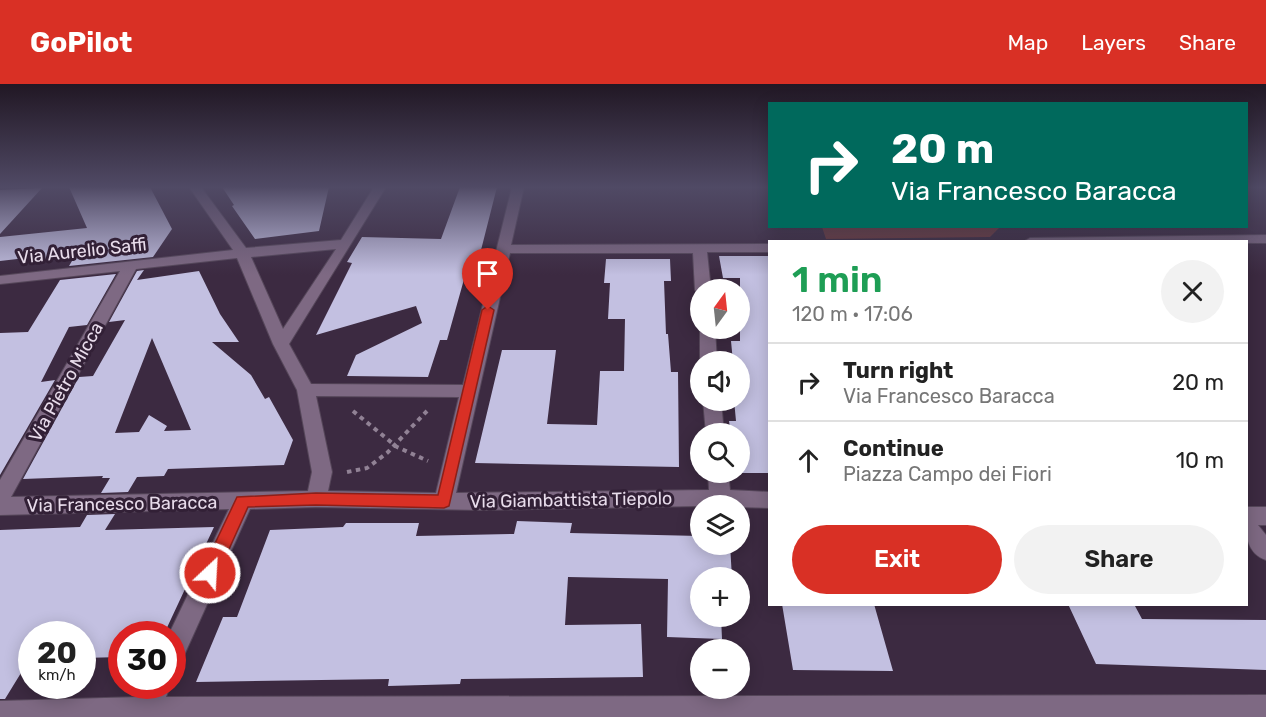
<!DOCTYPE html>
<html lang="en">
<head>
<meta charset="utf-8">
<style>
  :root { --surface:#fff; --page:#f2f2f2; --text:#222; --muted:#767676; --line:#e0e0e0; --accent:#d93025 }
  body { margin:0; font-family:Rubik,sans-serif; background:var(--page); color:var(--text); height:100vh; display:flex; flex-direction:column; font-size:22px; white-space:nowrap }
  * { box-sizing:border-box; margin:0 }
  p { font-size:20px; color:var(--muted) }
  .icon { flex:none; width:33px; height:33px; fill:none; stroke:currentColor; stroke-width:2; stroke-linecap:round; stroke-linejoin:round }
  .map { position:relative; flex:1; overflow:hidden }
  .sheet { position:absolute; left:768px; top:156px; width:480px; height:366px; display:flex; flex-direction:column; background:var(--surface); border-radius:0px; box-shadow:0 3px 15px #0003 }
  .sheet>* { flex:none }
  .guide { position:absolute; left:768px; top:18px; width:480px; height:126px; border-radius:0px; box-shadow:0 3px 15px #0003; background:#00695c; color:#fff; overflow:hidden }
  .needle { width:39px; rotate:15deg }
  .controls { position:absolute; left:690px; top:195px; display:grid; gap:12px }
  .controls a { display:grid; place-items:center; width:60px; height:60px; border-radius:50%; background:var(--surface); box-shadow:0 3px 15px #0003; font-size:30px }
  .speed { position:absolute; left:18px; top:537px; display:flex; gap:12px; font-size:30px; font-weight:700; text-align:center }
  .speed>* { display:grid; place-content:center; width:78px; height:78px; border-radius:50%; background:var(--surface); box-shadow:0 3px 15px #0003; line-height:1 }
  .speed small { font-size:15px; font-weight:400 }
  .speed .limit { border:9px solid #d22; background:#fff; color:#111 }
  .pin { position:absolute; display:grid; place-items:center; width:51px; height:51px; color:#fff; margin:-62px -26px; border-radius:50% 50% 50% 0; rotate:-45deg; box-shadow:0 0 6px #0007 }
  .pin .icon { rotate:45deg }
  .me { position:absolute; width:66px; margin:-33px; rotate:25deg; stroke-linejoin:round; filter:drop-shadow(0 0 4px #0008) }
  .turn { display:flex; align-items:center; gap:21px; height:126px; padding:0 24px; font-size:27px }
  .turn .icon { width:78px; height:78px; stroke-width:2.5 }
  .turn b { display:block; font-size:42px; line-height:51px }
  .round { display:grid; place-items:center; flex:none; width:63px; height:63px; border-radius:32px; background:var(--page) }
  .headline { display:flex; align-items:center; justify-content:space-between; height:102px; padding:0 24px }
  h1 { font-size:36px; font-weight:600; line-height:45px; color:#1e9e55 }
  .primary-button { display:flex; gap:12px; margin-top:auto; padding:12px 24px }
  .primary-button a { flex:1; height:69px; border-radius:36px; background:var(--accent); color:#fff; font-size:24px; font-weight:600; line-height:69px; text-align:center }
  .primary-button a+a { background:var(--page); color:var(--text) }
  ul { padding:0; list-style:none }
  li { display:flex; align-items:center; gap:18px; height:78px; padding:0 24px; border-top:2px solid var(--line) }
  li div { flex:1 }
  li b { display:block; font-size:22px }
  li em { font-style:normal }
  header { display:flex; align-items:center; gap:36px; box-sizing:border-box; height:84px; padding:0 30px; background:var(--accent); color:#fff }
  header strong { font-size:28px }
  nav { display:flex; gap:33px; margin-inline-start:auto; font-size:21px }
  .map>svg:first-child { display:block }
  .green { fill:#733b3c }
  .building { fill:#c3c0e1; fill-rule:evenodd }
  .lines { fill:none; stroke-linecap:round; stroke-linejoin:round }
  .minor-casing { stroke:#56475a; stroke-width:2 }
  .path { stroke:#918295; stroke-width:4; stroke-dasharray:4.5 4.5; stroke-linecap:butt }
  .minor { fill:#7e6983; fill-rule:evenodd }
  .route { fill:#d93025; stroke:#8d1f18; stroke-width:1.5 }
  .labels { text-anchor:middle; stroke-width:6; stroke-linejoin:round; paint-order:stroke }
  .street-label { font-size:18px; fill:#e8dceb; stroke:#322036 }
</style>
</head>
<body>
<header>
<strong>GoPilot</strong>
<nav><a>Map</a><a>Layers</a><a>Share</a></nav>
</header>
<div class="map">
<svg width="1266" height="633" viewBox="0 0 1266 633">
  <rect width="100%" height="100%" fill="#3c2a41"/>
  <path class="green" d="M 822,143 L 822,142 L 1000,143 L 990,153 L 826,155 Z"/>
  <path class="building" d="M 69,103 L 150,103 L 172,145 L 153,173 L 69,182 L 75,172 L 40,176 L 43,172 L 0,177 L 0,153 L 87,144 Z
    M 222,103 L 329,103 L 319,147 L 255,155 L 232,122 L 234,121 Z
    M 460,103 L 497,103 L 479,174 L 470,174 L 447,256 L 440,256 L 428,293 L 347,292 L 356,271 L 422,239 L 416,222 L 316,251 L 352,179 L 347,178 L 362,153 L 441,155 Z
    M 42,104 L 0,150 L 0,106 Z
    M 719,172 L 770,172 L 770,389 L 736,389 L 740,388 L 740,350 L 731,350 L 729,337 L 736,337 L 734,316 L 740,316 L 740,278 L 733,278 L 731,257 L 740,257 L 740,194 L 723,194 Z
    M 606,175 L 670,175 L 671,197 L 664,197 L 666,250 L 668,250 L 671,288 L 678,288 L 679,383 L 475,379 L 502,266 L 556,266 L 547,340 L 597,341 L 600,287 L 624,287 L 625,235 L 608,235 L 610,199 L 604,199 Z
    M 144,186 L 137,196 L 199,187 L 220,230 L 239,258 L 212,258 L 251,291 L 265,315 L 269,313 L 293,356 L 284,381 L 168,385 L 164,392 L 137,393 L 128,408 L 101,409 L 110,394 L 102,394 L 103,392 L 23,395 L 79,293 L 93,292 L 125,236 L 109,238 L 137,187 ZM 152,254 L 191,346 L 164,347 L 167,342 L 149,331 L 139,348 L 115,349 Z
    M 116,190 L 87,241 L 69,243 L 41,298 L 55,296 L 0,391 L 0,249 L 28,248 L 60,196 Z
    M 115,430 L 105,446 L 214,443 L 164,550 L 122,550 L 122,573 L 82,574 L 82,550 L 32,550 L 32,571 L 5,615 L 0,615 L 0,446 L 80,443 L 87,431 Z
    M 517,437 L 572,439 L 570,449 L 700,452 L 700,460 L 730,460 L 732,494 L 700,494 L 700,532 L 721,532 L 722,555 L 667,553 L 668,495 L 568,493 L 565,541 L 641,540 L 643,593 L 461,595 L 460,600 L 388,602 L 389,595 L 196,598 L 223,533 L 237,533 L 270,446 L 343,443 L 346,439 L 419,439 L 416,452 L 514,450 Z
    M 782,520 L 874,520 L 893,587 L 793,586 Z
    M 1068,520 L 1135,522 L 1142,535 L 1266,536 L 1266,586 L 1096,580 Z"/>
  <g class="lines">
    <defs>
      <path id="minor" d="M 189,103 L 201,103 L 246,164 L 341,156 L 374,103 L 386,103 L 289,260 L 311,300 L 463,301 L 512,103 L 524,103 L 511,161 L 770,160 L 770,168 L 707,168 L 711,206 L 700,206 L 700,210 L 695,206 L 693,169 L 510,169 L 456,409 L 709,406 L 708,388 L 728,388 L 730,406 L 770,408 L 770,424 L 700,422 L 481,426 L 316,423 L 250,425 L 181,578 L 172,582 L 172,550 L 169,550 L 229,425 L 0,431 L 0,396 L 120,187 L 0,200 L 0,192 L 233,166 ZM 336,165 L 283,245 L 251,173 ZM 237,174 L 273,260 L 297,306 L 312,388 L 308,407 L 11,413 L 136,185 ZM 316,312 L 459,313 L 436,409 L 328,407 L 332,388 Z
        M 1266,151 L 1266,159 L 1023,158 L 1030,154 Z
        M 700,242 L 700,244 L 715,244 L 717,278 L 700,278 Z
        M 703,316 L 721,316 L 724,350 L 706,350 Z
        M 1246,423 L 1266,423 L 1266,441 L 1258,441 L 1266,451 L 1266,476 C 1243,468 1246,444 1246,423 Z
        M 145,602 L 170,602 L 166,613 L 1266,611 L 1266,633 L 0,633 L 0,617 L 139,613 Z"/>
    </defs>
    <use href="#minor" class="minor-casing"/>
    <path class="path" d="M 353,327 L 397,363 L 428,377
      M 347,388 L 367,384 L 387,369 L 427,327"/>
    <use href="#minor" class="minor"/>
  </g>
  <linearGradient id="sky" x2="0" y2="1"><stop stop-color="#211724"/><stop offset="0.54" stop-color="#504a65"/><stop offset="1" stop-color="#504a65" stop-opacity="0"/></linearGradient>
  <rect width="1266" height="191" fill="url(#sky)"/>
  <path class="route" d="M 488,222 L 494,226 L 449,422 L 444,424 L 316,421 L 248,423 L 216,494 L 210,497 L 204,494 L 201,489 L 237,413 L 316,409 L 438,411 L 482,226 Z"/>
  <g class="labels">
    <g class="street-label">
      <text transform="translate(82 167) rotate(-6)" y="6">Via Aurelio Saffi</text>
      <text transform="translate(66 298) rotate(-61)" y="6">Via Pietro Micca</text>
      <text transform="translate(571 416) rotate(-1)" y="6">Via Giambattista Tiepolo</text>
      <text transform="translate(122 420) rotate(-1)" y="6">Via Francesco Baracca</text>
    </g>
  </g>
</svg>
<div class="controls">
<a><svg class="needle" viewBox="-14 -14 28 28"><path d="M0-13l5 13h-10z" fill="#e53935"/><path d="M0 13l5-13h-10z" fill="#767676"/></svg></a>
<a><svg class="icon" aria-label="sound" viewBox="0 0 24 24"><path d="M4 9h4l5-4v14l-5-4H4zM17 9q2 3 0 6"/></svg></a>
<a><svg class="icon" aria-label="search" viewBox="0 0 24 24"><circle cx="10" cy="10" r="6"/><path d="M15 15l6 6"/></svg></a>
<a><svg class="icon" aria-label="layers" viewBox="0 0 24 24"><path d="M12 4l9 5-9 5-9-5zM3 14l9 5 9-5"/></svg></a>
<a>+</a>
<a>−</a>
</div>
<div class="speed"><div>20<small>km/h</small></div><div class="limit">30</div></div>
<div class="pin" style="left:488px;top:226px;background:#d93025"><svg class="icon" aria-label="arrive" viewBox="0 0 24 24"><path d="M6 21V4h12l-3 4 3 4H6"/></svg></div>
<svg class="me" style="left:210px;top:489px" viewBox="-20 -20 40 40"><circle r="17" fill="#d93025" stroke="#fff" stroke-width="3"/><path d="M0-11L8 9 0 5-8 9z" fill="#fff"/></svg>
<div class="guide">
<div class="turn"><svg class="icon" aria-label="right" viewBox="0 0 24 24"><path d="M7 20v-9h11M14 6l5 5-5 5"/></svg><div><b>20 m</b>Via Francesco Baracca</div></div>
</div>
<section class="sheet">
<div class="headline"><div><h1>1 min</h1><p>120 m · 17:06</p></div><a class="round"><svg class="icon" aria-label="close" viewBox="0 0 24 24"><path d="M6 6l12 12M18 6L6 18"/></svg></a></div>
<ul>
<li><svg class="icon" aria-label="right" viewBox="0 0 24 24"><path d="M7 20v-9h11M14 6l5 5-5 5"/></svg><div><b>Turn right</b><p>Via Francesco Baracca</p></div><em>20 m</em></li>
<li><svg class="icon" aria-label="ahead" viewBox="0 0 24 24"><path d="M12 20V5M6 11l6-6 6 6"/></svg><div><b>Continue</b><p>Piazza Campo dei Fiori</p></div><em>10 m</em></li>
</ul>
<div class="primary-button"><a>Exit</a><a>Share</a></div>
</section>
</div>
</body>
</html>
